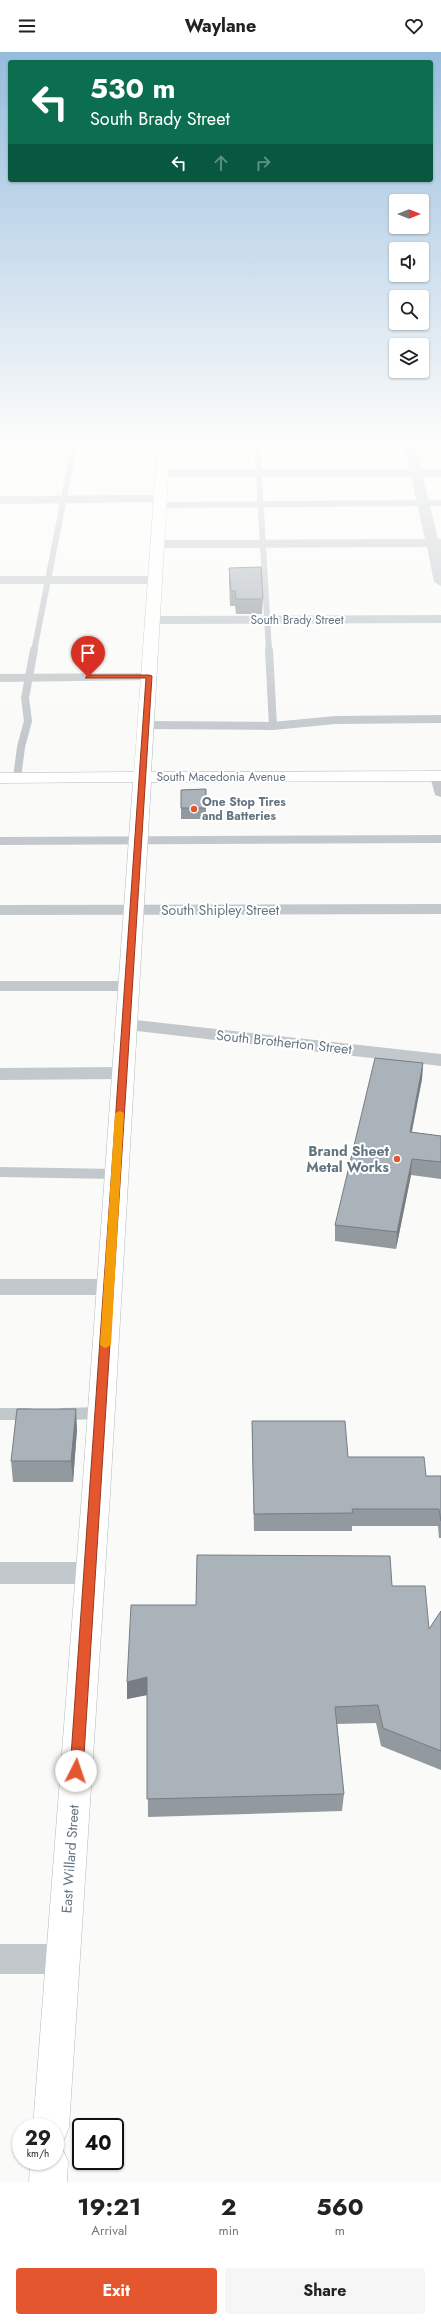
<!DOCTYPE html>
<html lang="en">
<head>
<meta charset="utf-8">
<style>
  :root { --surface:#fff; --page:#f6f6f6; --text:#222; --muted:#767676; --accent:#e4572e }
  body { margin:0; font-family:Jost,sans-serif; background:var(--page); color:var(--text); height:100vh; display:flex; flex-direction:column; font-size:15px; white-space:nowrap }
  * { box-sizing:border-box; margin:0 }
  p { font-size:13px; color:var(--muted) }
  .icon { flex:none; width:22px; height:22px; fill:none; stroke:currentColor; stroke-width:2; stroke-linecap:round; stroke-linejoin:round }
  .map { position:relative; height:2130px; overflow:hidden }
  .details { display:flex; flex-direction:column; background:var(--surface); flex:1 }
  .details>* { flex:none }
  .top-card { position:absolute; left:8px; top:8px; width:425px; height:122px; border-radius:4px; box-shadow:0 1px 3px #0004; background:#0b6e4f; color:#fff; overflow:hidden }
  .needle { width:26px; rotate:90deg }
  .fabs { position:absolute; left:389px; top:142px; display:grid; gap:8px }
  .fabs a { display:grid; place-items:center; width:40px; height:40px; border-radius:4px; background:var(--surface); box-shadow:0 1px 3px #0004; font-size:20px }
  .speed { position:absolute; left:12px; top:2066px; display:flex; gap:8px; font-size:20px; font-weight:700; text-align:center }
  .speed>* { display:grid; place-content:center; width:52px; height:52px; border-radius:50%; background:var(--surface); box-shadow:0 1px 3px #0004; line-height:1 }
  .speed small { font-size:10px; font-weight:400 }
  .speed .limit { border:2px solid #111; border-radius:6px; background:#fff; color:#111 }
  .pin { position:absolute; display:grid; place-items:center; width:34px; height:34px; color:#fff; margin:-41px -17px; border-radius:50% 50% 50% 0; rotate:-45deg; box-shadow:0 0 4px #0007 }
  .pin .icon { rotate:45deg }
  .me { position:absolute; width:44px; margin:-22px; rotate:4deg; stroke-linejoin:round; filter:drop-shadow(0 0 3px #0008) }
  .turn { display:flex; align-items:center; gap:14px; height:84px; padding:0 16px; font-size:18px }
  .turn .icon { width:52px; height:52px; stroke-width:2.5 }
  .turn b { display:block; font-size:28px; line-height:34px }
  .lanes { display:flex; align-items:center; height:38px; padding:0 16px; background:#0003; justify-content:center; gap:20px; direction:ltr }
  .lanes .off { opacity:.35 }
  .eta { display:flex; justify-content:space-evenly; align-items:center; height:68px; text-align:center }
  .eta b { font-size:24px; font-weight:700; line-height:28px }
  .action { display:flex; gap:8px; margin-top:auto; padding:8px 16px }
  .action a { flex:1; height:46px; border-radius:4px; background:var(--accent); color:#fff; font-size:16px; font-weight:700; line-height:46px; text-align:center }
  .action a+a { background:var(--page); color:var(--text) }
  header { display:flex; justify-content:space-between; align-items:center; height:52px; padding:0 16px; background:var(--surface); font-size:18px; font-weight:700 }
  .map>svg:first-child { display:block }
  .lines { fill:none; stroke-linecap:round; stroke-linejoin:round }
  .secondary-casing { stroke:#b3babf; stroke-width:1 }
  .lane-far3 { stroke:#c3c8cc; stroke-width:6 }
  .lane-far2 { stroke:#c3c8cc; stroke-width:8 }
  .lane-far1 { stroke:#c3c8cc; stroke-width:10 }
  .lane { stroke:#c3c8cc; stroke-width:12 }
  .street { fill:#c3c8cc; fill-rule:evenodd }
  .secondary { fill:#fff; fill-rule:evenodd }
  .wall { fill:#929a9f }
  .shaded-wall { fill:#777d82 }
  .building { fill:#aab3b9; stroke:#777d82 }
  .route { fill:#e4572e; stroke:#94391e }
  .slow { fill:#f59e0b }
  .poi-dot { fill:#e4572e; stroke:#fff; stroke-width:1.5 }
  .labels { text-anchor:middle; stroke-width:4; stroke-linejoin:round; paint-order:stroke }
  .far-street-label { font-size:12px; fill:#657683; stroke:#fff }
  .far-poi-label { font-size:12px; font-weight:bold; fill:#657683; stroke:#fff; text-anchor:start }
  .street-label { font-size:14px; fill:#657683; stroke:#fff }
  .poi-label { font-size:14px; font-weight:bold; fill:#657683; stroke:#fff; text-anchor:end }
</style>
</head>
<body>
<header><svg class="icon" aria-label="menu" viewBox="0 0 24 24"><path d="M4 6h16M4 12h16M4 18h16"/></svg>Waylane<svg class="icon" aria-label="heart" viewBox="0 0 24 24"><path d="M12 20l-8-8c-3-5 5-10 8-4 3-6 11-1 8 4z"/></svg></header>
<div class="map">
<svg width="441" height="2130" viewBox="0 0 441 2130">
  <rect width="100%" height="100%" fill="#fafaf8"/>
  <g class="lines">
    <defs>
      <path id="secondary" d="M 158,390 L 170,390 L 151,720 L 441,719 L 441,729 L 151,730 L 110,1442 L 69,2075 L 64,2088 L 55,2092 L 55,2075 L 33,2075 L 82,1442 L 133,730 L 0,731 L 0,721 L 134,720 Z
        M 55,2093 L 62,2096 L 68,2109 L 67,2130 L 29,2130 L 30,2109 L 55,2109 Z"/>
    </defs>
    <use href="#secondary" class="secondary-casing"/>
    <path class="lane-far3" d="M 257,390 L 269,599
      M 164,391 L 441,391
      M 160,453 L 441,451
      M 34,599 L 75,390"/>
    <path class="lane-far2" d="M 269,598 L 273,674
      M 146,673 L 273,674 L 335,668 L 441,667
      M 17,726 L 21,695 L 28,669 L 25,646 L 34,598
      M 0,789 L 441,787"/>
    <path class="lane-far1" d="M 0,934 L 129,934
      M 0,1120 L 116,1122"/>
    <path class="lane" d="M 0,1362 L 29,1362
      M 63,1362 L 101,1361"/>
    <path class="street" d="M 403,390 L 415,390 L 421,417 L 441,417 L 441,425 L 423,425 L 438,487 L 441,487 L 441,534 L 434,530 L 427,495 L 157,496 L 151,492 L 157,488 L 425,487 L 411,425 L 163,425 L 157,421 L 163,417 L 409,417 Z
      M 161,443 L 165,444 L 167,447 L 165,450 L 0,452 L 0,444 Z
      M 0,524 L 155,524 L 162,528 L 155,532 L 0,532 Z
      M 441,563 L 441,571 L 153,572 L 146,568 L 153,564 Z
      M 149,621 L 154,622 L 156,625 L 154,628 L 0,630 L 0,622 Z
      M 438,719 L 441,720 L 441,745 L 435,743 L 430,724 L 432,721 Z
      M 441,852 L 441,862 L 0,863 L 0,853 Z
      M 127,967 L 441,1002 L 441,1014 L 120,977 L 117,973 L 120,969 Z
      M 122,1015 L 129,1017 L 132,1021 L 129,1025 L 122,1027 L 0,1028 L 0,1016 Z
      M 0,1227 L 109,1227 L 117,1230 L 121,1235 L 117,1240 L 109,1243 L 0,1243 Z
      M 0,1510 L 90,1510 L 100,1514 L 104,1521 L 100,1528 L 90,1532 L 0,1532 Z
      M 0,1892 L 63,1892 L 75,1896 L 79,1907 L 75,1918 L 63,1922 L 0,1922 Z"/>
    <use href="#secondary" class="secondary"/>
  </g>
  <path class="wall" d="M 229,516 L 263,547 L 262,562 L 236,562 L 235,554 L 230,554 L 229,530 Z
    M 206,737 L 206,767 L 181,767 L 181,738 Z
    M 423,1011 L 422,1027 L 412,1080 L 441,1084 L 441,1127 L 411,1123 L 396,1197 L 335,1189 L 335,1173 Z
    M 252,1369 L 348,1405 L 426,1424 L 441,1424 L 441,1486 L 439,1486 L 438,1474 L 352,1474 L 352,1479 L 254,1479 L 252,1386 Z
    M 77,1377 L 73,1430 L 13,1430 L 11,1409 Z
    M 392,1534 L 429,1577 L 441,1559 L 441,1718 L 381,1694 L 376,1671 L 337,1672 L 344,1742 L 342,1759 L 148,1765 L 147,1643 L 127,1647 L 127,1630 L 196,1553 Z"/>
  <path class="shaded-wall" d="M 423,1011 L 422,1027 L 408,1096 L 410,1080 Z
    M 412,1107 L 411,1123 L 396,1197 L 397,1180 Z
    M 76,1357 L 77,1377 L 73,1430 L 71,1409 Z
    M 147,1625 L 147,1643 L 127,1647 L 127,1630 Z"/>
  <path class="building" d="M 261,515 L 263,547 L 236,547 L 235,539 L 231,539 L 229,516 Z
    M 206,737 L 206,756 L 181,756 L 181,738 Z
    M 375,1006 L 423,1011 L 410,1080 L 441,1084 L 441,1110 L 412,1107 L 397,1180 L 335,1173 Z
    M 17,1357 L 76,1357 L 71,1409 L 11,1409 Z
    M 252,1369 L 345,1369 L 348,1405 L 424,1405 L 426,1424 L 441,1424 L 441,1469 L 439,1457 L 352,1457 L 353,1461 L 254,1462 Z
    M 197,1503 L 390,1504 L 392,1534 L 425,1534 L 429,1577 L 441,1559 L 441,1699 L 383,1676 L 378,1653 L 335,1655 L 344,1742 L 147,1747 L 147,1625 L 127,1630 L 131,1553 L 196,1553 Z"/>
  <linearGradient id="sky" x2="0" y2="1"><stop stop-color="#96bcdc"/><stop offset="0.57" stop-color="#fdfdfc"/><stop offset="1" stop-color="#fdfdfc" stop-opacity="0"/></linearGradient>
  <rect width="441" height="688" fill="url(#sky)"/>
  <path class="route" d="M 88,623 L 149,623 L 152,624 L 83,1719 L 81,1723 L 72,1723 L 70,1719 L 146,626 L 85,626 Z"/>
  <path class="slow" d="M 120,1059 L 124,1061 L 111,1293 L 105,1296 L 100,1293 L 115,1061 Z"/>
  <g class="poi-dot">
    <circle cx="194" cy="757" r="4"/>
    <circle cx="397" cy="1107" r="4"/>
  </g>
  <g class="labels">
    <g class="far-street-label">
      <text x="297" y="572">South Brady Street</text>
      <text x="221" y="729">South Macedonia Avenue</text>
    </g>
    <g class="far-poi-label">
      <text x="202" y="754">One Stop Tires<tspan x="202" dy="14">and Batteries</tspan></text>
    </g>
    <g class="street-label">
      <text x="220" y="863">South Shipley Street</text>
      <text transform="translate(284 990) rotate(6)" y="5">South Brotherton Street</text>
      <text transform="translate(70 1807) rotate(-86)" y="5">East Willard Street</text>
    </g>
    <g class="poi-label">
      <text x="389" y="1104">Brand Sheet<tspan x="389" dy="16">Metal Works</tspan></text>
    </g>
  </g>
</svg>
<div class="fabs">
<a><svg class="needle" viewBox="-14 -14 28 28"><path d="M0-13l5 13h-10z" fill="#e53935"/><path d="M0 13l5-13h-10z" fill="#767676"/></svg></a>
<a><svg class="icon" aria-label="sound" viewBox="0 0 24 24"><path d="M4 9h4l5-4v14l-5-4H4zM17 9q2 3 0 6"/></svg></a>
<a><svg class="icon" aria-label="search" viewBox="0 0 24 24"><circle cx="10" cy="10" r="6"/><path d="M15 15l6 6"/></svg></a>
<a><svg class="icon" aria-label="layers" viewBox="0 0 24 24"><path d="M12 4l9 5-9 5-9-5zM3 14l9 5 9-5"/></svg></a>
</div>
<div class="speed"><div>29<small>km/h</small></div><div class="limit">40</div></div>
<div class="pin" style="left:88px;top:625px;background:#d93025"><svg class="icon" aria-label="arrive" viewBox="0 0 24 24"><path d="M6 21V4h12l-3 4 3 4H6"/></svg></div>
<svg class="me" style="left:76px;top:1719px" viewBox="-20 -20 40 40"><circle r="19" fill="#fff"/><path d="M0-13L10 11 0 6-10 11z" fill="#e4572e"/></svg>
<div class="top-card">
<div class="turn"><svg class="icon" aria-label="left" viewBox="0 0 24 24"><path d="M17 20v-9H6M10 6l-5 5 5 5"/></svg><div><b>530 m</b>South Brady Street</div></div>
<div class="lanes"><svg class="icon" aria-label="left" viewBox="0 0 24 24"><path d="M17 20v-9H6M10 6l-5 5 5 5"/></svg><svg class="icon off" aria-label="ahead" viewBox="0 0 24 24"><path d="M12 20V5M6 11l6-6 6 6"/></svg><svg class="icon off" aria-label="right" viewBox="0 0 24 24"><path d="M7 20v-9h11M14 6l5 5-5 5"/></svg></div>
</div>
</div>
<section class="details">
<div class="eta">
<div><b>19:21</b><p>Arrival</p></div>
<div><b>2</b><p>min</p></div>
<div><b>560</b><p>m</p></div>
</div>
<div class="action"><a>Exit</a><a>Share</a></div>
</section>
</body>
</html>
